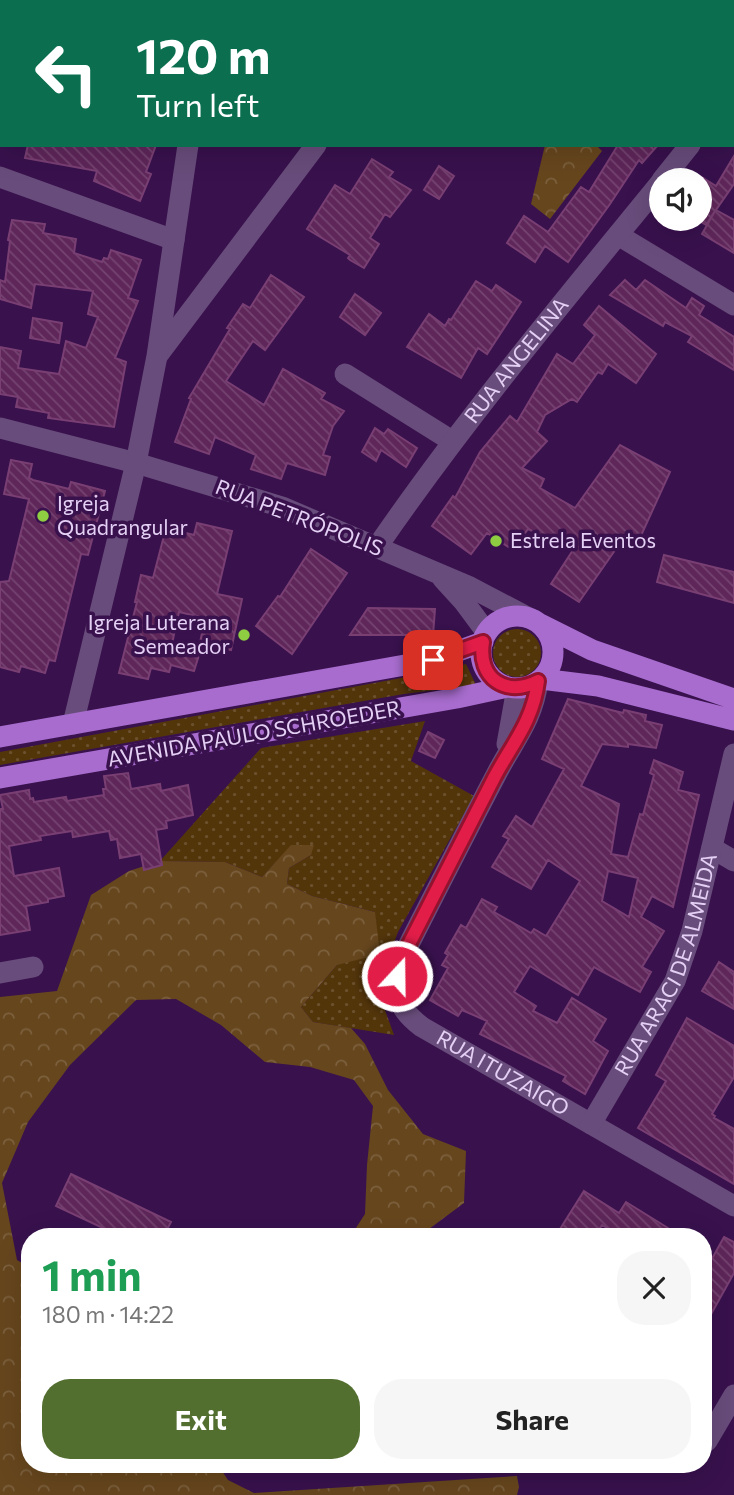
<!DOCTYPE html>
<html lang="en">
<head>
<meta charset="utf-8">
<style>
  :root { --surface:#fff; --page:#f6f6f6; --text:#222; --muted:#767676; --accent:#536f30 }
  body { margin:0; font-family:Commissioner,sans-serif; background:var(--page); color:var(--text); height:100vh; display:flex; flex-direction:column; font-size:26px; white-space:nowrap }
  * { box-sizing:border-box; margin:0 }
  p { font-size:23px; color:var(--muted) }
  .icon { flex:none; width:38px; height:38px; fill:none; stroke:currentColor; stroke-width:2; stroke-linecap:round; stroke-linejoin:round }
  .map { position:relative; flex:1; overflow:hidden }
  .sheet { position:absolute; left:21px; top:1228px; width:691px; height:245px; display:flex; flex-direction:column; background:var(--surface); border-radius:28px; box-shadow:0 7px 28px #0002 }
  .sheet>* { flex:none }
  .guide { position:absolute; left:0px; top:0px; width:735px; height:147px; box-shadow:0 7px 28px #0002; background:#0b6e4f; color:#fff; overflow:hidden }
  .buttons { position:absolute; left:649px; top:168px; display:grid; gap:14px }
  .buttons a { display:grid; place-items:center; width:63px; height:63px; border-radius:50%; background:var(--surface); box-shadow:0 7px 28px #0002; font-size:35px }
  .pin { position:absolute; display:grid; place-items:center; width:60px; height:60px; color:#fff; margin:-30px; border-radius:14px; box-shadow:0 4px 10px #0006 }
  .me { position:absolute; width:77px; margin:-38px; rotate:21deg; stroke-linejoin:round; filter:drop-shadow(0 0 5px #0008) }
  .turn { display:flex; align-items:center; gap:24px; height:147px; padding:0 21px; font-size:32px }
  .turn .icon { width:91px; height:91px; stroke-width:2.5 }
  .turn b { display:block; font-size:49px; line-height:60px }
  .round { display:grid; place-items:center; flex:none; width:74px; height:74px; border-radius:28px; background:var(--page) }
  .summary { display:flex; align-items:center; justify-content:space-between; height:119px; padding:0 21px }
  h1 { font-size:42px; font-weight:700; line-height:52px; color:#1e9e55 }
  .button { display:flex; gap:14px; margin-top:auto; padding:14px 21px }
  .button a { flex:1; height:80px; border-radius:28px; background:var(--accent); color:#fff; font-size:28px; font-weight:700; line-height:80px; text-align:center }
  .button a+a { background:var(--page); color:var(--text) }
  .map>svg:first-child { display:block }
  .grass { fill:url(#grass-dots) }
  .forest { fill:url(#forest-crowns) }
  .building { fill:url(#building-back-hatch); stroke:#793f73; stroke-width:2; fill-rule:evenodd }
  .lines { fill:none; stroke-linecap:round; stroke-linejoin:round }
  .minor { stroke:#684c7b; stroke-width:21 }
  .major { stroke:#a76ccd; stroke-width:21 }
  .route-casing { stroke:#92132f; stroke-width:18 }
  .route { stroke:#e11d48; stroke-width:12 }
  .poi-dot { fill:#8ecd42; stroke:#38114d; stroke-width:2.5 }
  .labels { text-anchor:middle; stroke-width:7; stroke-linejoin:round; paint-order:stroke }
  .street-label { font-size:21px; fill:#e5d0f5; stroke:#38114d }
  .poi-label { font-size:21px; fill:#e5d0f5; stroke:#38114d; text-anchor:start }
</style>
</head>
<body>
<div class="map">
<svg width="734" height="1495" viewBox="0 0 734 1495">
  <defs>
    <pattern id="grass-dots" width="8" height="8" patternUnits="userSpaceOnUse" patternTransform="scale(1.75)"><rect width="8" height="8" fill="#53350a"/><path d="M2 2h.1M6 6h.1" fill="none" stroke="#6c512e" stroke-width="1.8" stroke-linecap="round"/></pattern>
    <pattern id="forest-crowns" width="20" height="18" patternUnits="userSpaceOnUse" patternTransform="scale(1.75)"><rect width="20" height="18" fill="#66461d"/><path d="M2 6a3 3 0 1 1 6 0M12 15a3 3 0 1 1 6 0" fill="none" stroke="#7c603e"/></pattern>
    <pattern id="building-back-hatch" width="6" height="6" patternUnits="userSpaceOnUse" patternTransform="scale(1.75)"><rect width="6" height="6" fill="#5e2659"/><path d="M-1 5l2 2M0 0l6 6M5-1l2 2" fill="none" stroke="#754471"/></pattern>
  </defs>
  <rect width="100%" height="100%" fill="#38114d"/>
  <path class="grass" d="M493 653a24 24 0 1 1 48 0a24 24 0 1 1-48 0Z
    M 466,664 L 476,685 L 404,694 L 0,765 L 0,752 L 401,678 Z
    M 425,721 L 411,761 L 474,796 L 398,932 L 377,988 L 394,1035 L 313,1022 L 301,1007 L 337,965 L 375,912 L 312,896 L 287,884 L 289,868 L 311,855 L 275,863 L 262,877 L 225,862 L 160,861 L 261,748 Z"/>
  <path class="forest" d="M 465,0 L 719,0 L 468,2 Z
    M 545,145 L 596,145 L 602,151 L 550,219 L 531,204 Z
    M 291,845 L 314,845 L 311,855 L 289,868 L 287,884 L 312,896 L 375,912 L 380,954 L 337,965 L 301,1007 L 313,1022 L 351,1028 L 365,1044 L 388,1090 L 423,1134 L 466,1151 L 464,1203 L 425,1232 L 409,1237 L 350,1237 L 365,1214 L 367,1165 L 373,1106 L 354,1080 L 310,1067 L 265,1062 L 221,1025 L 176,999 L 136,1000 L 70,1065 L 28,1122 L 2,1183 L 17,1260 L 30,1268 L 30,1465 L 218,1465 L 228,1480 L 254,1493 L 517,1476 L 519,1487 L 517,1495 L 0,1495 L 0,997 L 57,991 L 91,895 L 129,871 L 160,861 L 225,862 L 262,877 Z"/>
  <path class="building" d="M 28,145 L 156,145 L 146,172 L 151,174 L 140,201 L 94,181 L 97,171 L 25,158 Z
    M 618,145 L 658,145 L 642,163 L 639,160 L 610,204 L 568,262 L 545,246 L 535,262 L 507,243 L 524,216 L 548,232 L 581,187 L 589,192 Z
    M 734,156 L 734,184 L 716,210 L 734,220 L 734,253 L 702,234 L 715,211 L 706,225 L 696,219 L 700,219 L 703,207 L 700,205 L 700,176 L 716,186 Z
    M 372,159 L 393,172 L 389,177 L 411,190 L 390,217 L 385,214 L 370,238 L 379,244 L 364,268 L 350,260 L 348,258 L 350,255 L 307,229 L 335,185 L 350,194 Z
    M 439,166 L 454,176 L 439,199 L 424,190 Z
    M 12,220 L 45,224 L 43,233 L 76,239 L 74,253 L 102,262 L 104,258 L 108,259 L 111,250 L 141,260 L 128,298 L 138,301 L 115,358 L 126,362 L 114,427 L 48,418 L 49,413 L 16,407 L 18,397 L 0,394 L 0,347 L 21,351 L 18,368 L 59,374 L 66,341 L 86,348 L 98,317 L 88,314 L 93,291 L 35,284 L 31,308 L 0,299 L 0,280 L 5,282 L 10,241 L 8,240 Z
    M 271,275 L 304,297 L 265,350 L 253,341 L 226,381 L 264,405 L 283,369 L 325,393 L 321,399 L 344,411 L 333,426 L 323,455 L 330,457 L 325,475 L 287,463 L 281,479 L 251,469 L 256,455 L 215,437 L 209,454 L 175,442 L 191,399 L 189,398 L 230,329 L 227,328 L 243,304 L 250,308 Z
    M 625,280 L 636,290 L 645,280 L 686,308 L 692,298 L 704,306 L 699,315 L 734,337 L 734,370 L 688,342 L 692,336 L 665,322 L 663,326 L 610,295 Z
    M 476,281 L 492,291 L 496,285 L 521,302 L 487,354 L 478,348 L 461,378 L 407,347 L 429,314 L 445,326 L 449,319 L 451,320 Z
    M 355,294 L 381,313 L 365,335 L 340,317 Z
    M 599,306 L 656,354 L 636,383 L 608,364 L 602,374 L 598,372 L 577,402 L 572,399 L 545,415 L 537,432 L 547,441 L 522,468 L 544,479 L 540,488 L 575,508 L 620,445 L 670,472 L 639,540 L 627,533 L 579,602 L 551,584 L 573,550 L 528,529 L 513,550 L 487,533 L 471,554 L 432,526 L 453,496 L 455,498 L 480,452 L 510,416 L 517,422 L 557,354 L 573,364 L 595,335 L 584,325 Z
    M 33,318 L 62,323 L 59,343 L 30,338 Z
    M 375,428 L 384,434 L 388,429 L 417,448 L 406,467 L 381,450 L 376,461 L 362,452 Z
    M 11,460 L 32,464 L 29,478 L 33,480 L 69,489 L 71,482 L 105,491 L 88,555 L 81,554 L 55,661 L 49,660 L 45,673 L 21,666 L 19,672 L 0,667 L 0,582 L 9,581 L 29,499 L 4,494 Z
    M 197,523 L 232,531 L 217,594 L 242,599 L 231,650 L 200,643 L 205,618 L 179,612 L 171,648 L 199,655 L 194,671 L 171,665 L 169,672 L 151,668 L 148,679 L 119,673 L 137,602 L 135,602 L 141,575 L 153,578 L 166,528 L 194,535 Z
    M 311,549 L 347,573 L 292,654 L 256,626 L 278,596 L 280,597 Z
    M 664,555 L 734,572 L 734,603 L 657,582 Z
    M 368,608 L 435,609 L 433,635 L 350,635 Z
    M 568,699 L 623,713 L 624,710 L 646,715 L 645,721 L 662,725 L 656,748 L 628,744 L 628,747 L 602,744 L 581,786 L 619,804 L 611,854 L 628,857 L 640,814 L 643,815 L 654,775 L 650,773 L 654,760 L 683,772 L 678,790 L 699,795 L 673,907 L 652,896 L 641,917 L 664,931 L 642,967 L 651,972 L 640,992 L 594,967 L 578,995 L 530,966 L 514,992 L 536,1006 L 533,1011 L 557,1023 L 572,998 L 606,1019 L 593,1041 L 608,1051 L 585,1094 L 563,1081 L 566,1076 L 480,1034 L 487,1021 L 462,1010 L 458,1016 L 430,1000 L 448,968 L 442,965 L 448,955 L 445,953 L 461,925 L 466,928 L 482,899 L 497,907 L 494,912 L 531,933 L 534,929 L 546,936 L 580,881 L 548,860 L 531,889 L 492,867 L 509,839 L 503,836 L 516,816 L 532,827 L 564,769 L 542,759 ZM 608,871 L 638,878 L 629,917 L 602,901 Z
    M 428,732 L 444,740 L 435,758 L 419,751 Z
    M 128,773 L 131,789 L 160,784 L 161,791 L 188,785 L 193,815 L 166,821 L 167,828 L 156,830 L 162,865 L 144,870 L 141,854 L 120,858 L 117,839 L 111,840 L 109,831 L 73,837 L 72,831 L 40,836 L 41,840 L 9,846 L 14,876 L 59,868 L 64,896 L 48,899 L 48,902 L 26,906 L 30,930 L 0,935 L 0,809 L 3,809 L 0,795 L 29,790 L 30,799 L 33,798 L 34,802 L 66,797 L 67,801 L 104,795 L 103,789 L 106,789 L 104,776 Z
    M 719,962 L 734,972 L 734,1009 L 702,991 Z
    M 687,1018 L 734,1046 L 734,1077 L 712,1114 L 715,1116 L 714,1118 L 734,1129 L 734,1184 L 638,1128 L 666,1081 L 656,1075 Z
    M 71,1174 L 171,1222 L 163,1237 L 122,1237 L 56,1206 Z
    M 584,1191 L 619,1213 L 626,1202 L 668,1228 L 663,1237 L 622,1237 L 602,1225 L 594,1237 L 555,1237 Z
    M 724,1237 L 734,1242 L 734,1273 L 704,1327 L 704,1273 Z"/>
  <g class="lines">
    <g class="minor">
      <path d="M 92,0 L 97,2"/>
      <path d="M 209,2 L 210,0"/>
      <path d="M 425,2 L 426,0"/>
      <path d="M 733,92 L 734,91"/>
      <path d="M 0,177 L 174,240"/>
      <path d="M 662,180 L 690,145"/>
      <path d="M 618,235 L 734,305"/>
      <path d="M 158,355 L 316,145"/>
      <path d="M 345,374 L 452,441"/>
      <path d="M 0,428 L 136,463 L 282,507 L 470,587 L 531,619"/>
      <path id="s1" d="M 377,547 C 465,419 564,301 662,181"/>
      <path d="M 443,579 L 464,602 L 487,633"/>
      <path id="s2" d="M 538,681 C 533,720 514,740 497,773 C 466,832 436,891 406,950 C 392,984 391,1004 422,1027 L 734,1206"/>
      <path d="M 73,724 L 136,463 L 157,356 L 188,145"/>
      <path d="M 507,744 L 517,688"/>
      <path d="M 712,848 L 734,861"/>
      <path d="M 0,973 L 33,967"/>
      <path id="s3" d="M 591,1124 L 675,981 L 692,931 L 734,754"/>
      <path d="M 707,1441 L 734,1395"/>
    </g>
    <path class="major" d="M481 652a36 36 0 1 1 72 0a36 36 0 1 1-72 0Z
      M 540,624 L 592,650 L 734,699
      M 541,679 L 598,686 L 734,720
      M 0,737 L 433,660 L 483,642
      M 0,778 L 457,698 L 508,687"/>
  </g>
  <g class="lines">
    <defs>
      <path id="route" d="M 397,976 L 406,950 C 435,893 465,835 494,778 C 512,744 533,721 538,681 C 506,698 477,678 483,642 L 433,660"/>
    </defs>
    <use href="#route" class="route-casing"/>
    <use href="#route" class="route"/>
  </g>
  <g class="poi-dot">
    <circle cx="43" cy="516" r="7"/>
    <circle cx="496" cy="541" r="7"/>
    <circle cx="244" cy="635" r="7"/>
  </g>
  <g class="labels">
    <g class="street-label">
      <text dy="7" stroke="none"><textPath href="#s1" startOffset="233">RUA ANGELINA</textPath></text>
      <text transform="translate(299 518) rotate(21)" y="7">RUA PETRÓPOLIS</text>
      <text transform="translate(254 734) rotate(-10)" y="7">AVENIDA PAULO SCHROEDER</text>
      <text dy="7" stroke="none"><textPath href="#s3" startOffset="178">RUA ARACI DE ALMEIDA</textPath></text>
      <text dy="7" stroke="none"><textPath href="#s2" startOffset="481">RUA ITUZAIGO</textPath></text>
    </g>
    <g class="poi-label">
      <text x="57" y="511">Igreja<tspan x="57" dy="24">Quadrangular</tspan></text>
      <text x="510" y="548">Estrela Eventos</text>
      <text x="230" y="630" text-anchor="end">Igreja Luterana<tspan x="230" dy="24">Semeador</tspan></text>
    </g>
  </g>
</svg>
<div class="buttons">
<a><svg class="icon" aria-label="sound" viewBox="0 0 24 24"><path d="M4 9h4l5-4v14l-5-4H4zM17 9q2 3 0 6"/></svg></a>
</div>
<div class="pin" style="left:433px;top:660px;background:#d93025"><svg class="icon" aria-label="arrive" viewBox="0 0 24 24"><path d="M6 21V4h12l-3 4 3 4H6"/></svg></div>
<svg class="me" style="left:397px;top:976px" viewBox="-20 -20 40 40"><circle r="17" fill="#e11d48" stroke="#fff" stroke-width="3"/><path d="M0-11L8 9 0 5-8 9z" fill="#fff"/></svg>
<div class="guide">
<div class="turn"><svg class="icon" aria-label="left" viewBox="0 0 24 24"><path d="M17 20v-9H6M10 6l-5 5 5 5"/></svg><div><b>120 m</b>Turn left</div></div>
</div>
<section class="sheet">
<div class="summary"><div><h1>1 min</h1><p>180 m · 14:22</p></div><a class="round"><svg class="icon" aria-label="close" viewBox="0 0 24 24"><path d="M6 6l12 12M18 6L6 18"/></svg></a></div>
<div class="button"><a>Exit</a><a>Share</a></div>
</section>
</div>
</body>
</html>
